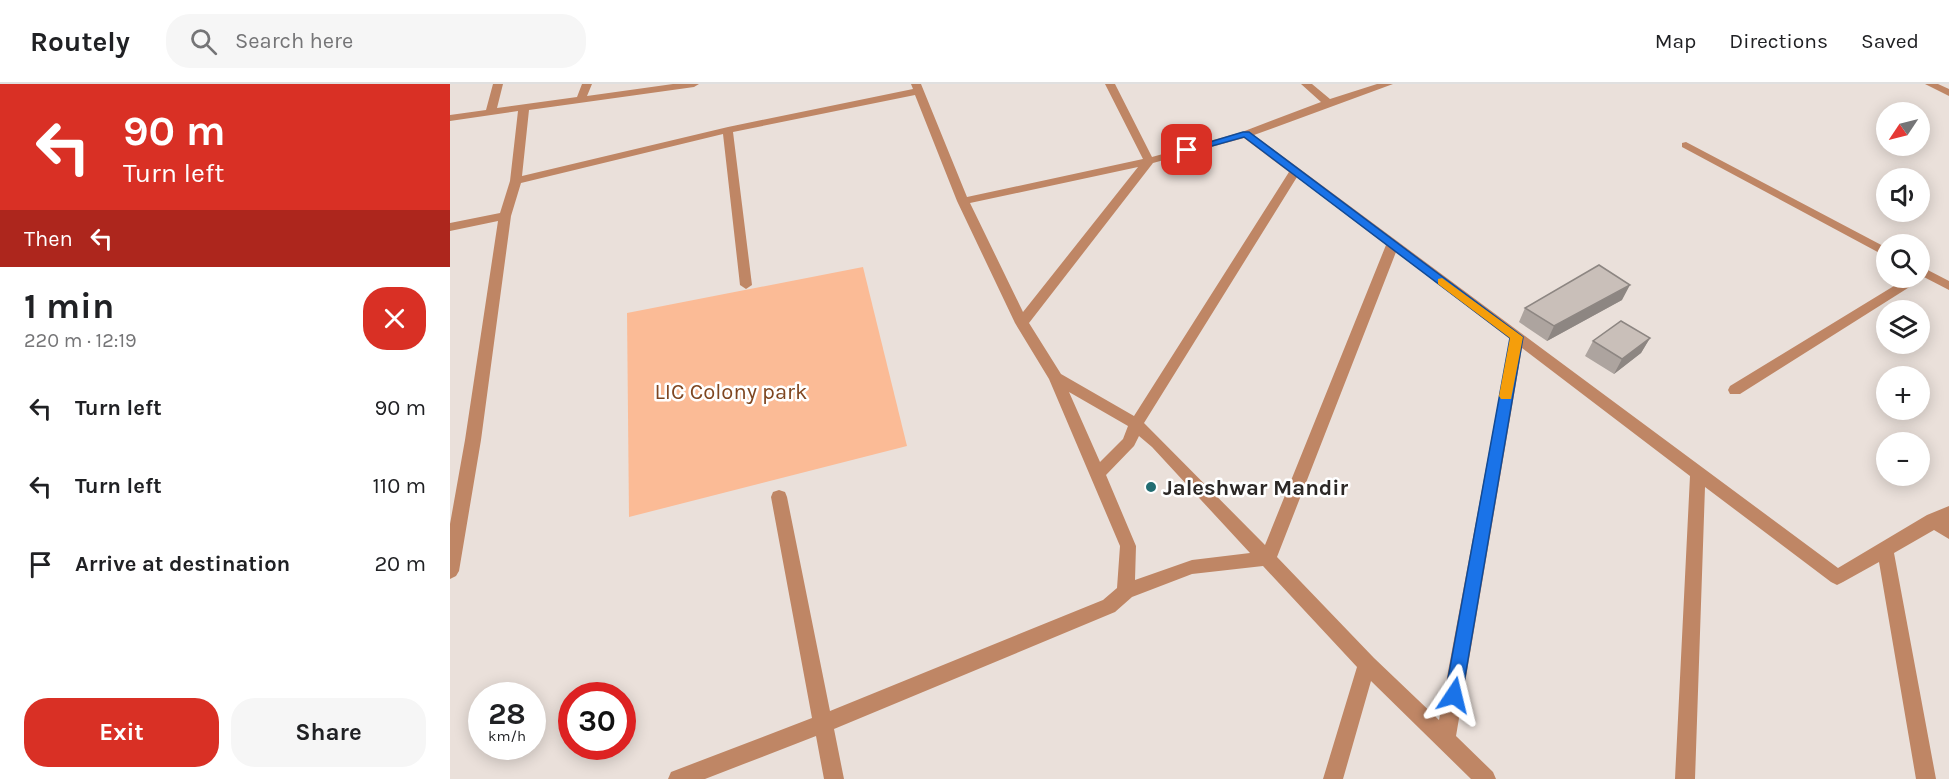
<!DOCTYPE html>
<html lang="en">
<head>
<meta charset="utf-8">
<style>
  :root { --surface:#fff; --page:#f6f6f6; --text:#202124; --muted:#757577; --line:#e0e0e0; --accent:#d93025 }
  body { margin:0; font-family:Karla,sans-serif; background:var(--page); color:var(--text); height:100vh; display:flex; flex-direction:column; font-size:22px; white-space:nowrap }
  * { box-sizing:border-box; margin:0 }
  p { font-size:20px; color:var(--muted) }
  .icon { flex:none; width:33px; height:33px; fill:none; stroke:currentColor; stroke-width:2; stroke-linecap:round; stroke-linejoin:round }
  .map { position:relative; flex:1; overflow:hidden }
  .panel { display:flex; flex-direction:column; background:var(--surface); width:450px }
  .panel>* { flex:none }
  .hud { background:#d93025; color:#fff; overflow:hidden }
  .needle { width:39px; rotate:235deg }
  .fabs { position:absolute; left:1426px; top:18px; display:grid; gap:12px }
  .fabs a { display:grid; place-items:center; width:54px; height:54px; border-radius:50%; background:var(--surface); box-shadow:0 3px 15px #0003; font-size:30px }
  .speed { position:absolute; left:18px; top:598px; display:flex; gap:12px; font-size:30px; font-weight:700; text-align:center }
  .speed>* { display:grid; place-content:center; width:78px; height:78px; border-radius:50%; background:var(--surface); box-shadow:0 3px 15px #0003; line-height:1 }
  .speed small { font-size:15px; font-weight:400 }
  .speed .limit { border:9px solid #d22; background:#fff; color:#111 }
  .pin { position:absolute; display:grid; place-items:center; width:51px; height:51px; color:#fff; margin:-26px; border-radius:12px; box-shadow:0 3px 9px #0006 }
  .me { position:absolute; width:66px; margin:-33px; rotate:10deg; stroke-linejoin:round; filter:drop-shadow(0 0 4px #0008) }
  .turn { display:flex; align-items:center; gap:21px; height:126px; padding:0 24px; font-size:27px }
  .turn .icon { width:78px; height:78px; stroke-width:2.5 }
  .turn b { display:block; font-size:42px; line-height:51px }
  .then { display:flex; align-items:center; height:57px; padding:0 24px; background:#0003; gap:12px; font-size:22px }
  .round { display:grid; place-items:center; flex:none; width:63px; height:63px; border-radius:24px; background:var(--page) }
  .overview { display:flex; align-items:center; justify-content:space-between; height:102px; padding:0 24px }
  h1 { font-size:36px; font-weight:700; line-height:45px }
  .primary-button { display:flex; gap:12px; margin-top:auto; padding:12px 24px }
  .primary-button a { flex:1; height:69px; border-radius:24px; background:var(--accent); color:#fff; font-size:24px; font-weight:700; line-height:69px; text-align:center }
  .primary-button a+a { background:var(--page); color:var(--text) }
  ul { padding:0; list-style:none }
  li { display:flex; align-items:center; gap:18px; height:78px; padding:0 24px }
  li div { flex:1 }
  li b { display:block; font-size:22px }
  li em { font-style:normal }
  header { display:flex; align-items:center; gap:36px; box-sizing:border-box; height:84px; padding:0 30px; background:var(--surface); border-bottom:2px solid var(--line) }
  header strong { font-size:28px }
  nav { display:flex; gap:33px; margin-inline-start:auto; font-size:21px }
  .search { width:420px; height:54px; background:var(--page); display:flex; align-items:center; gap:15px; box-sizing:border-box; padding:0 21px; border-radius:24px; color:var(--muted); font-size:22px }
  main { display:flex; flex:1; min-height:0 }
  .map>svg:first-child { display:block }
  .green { fill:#fbbb96 }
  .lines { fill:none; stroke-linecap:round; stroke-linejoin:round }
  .minor { fill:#bf8665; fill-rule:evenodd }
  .wall { fill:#ada49f }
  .shaded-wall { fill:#8d8682 }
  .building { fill:#c9bfb9; stroke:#8d8682; stroke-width:1.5 }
  .route { fill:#1a73e8; stroke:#114b97; stroke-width:1.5 }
  .slow { fill:#f59e0b }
  .poi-dot { fill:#226d72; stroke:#fff; stroke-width:2 }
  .labels { text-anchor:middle; stroke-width:5; stroke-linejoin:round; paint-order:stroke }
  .park-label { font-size:22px; fill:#7f4620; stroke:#fff }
  .poi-label { font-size:22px; font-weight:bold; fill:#2c2826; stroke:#fff; text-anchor:start }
</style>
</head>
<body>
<header>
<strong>Routely</strong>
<div class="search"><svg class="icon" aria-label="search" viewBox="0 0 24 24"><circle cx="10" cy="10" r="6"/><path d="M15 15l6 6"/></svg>Search here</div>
<nav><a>Map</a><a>Directions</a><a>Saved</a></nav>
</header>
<main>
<section class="panel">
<div class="hud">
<div class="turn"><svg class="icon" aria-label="left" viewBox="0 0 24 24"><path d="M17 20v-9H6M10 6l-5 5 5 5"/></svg><div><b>90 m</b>Turn left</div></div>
<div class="then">Then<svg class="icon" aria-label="left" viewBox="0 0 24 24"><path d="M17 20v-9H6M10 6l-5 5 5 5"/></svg></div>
</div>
<div class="overview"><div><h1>1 min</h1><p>220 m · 12:19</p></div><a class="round" style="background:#d93025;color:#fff"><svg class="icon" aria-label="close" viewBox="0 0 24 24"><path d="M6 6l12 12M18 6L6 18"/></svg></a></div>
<ul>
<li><svg class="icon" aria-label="left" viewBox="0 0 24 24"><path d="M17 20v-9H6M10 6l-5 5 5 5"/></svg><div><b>Turn left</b></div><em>90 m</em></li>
<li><svg class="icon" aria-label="left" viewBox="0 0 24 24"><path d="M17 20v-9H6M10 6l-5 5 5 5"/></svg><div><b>Turn left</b></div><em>110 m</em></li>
<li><svg class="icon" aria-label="arrive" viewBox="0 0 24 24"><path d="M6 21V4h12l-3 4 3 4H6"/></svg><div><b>Arrive at destination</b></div><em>20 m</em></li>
</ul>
<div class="primary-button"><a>Exit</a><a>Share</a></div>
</section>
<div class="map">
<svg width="1499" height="695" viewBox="0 0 1499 695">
  <rect width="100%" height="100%" fill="#eae0da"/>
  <path class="green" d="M 413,183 L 457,362 L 179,433 L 177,229 Z"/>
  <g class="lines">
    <path class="minor" d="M 43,0 L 53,0 L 47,24 L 127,13 L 132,0 L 142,0 L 137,12 L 223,0 L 249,0 L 244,3 L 79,26 L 72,92 L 278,43 L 463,5 L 461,0 L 471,0 L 517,113 L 693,75 L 655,0 L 665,0 L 702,73 L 792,48 L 871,18 L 851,0 L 862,0 L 880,15 L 927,0 L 943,0 L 804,51 L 1388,484 L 1477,431 L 1499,422 L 1499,455 L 1484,446 L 1444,469 L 1486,695 L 1466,695 L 1429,478 L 1393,498 L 1387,501 L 1381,498 L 1255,403 L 1245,695 L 1225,695 L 1240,392 L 1072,264 L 1006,652 L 1043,688 L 1046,695 L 1021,695 L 921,597 L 893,695 L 873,695 L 907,583 L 813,482 L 742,490 L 682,513 L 665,528 L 384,645 L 394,695 L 374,695 L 366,652 L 255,695 L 218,695 L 221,688 L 362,634 L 321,413 L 323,408 L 329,406 L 335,408 L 337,413 L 380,627 L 653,516 L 667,504 L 670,462 L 599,295 L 565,239 L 507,117 L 465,11 L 283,48 L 302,201 L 296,205 L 290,201 L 273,50 L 71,99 L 61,132 L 31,356 L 9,487 L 6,492 L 0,495 L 0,440 L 15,356 L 48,137 L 0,147 L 0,139 L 50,129 L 60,97 L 68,27 L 0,37 L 0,31 L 36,26 ZM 794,54 L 839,88 L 684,332 L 611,290 L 579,239 L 703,79 ZM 688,83 L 573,228 L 520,119 ZM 847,93 L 936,161 L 815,461 L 694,339 ZM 946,168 L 1060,255 L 989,636 L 924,574 L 827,473 ZM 619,308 L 678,342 L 673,355 L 650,378 ZM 689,352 L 702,363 L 800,469 L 742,476 L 685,496 L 686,462 L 656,391 L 684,362 Z
      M 1475,0 L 1488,0 L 1499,5 L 1499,12 Z
      M 1236,58 L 1437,164 L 1437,173 L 1232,63 L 1232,59 Z
      M 1470,182 L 1499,197 L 1499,206 L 1470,191 Z
      M 1470,192 L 1471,194 L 1469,197 L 1290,310 L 1280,310 L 1278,306 L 1280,302 L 1457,194 Z"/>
  </g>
  <path class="wall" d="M 1172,216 L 1097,257 L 1069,238 L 1075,224 Z
    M 1200,254 L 1191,269 L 1164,290 L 1135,272 L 1143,257 Z"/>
  <path class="shaded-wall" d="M 1180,201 L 1172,216 L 1097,257 L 1104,242 Z
    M 1200,254 L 1191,269 L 1164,290 L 1172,275 Z"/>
  <path class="building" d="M 1149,181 L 1180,201 L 1104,242 L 1075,224 Z
    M 1171,237 L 1200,254 L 1172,275 L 1143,257 Z"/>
  <path class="route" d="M 793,48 L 799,48 L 1073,253 L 1012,611 L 1010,617 L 1004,620 L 997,617 L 995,611 L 1060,254 L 794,53 L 737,69 L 733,66 Z"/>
  <path class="slow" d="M 992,194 L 1073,253 L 1061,315 L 1051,315 L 1049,312 L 1060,254 L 988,200 L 988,195 Z"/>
  <circle class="poi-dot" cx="701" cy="403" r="6"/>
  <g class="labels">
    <g class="park-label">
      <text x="281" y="315">LIC Colony park</text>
    </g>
    <g class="poi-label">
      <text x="713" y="411">Jaleshwar Mandir</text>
    </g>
  </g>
</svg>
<div class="fabs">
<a><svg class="needle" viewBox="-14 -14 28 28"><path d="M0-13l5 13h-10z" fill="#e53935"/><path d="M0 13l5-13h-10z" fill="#757577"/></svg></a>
<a><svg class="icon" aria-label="sound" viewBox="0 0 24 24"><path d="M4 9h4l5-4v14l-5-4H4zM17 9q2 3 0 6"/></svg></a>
<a><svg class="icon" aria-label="search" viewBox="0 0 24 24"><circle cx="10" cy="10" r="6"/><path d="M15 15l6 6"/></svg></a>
<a><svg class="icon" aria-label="layers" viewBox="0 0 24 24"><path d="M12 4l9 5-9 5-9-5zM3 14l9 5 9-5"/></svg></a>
<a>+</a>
<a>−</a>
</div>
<div class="speed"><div>28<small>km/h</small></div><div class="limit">30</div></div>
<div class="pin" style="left:737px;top:66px;background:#d93025"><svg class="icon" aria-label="arrive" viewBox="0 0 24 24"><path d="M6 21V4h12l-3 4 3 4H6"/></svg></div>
<svg class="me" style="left:1004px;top:611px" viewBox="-20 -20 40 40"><path d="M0-17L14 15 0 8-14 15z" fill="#1a73e8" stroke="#fff" stroke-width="4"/></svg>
</div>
</main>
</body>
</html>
